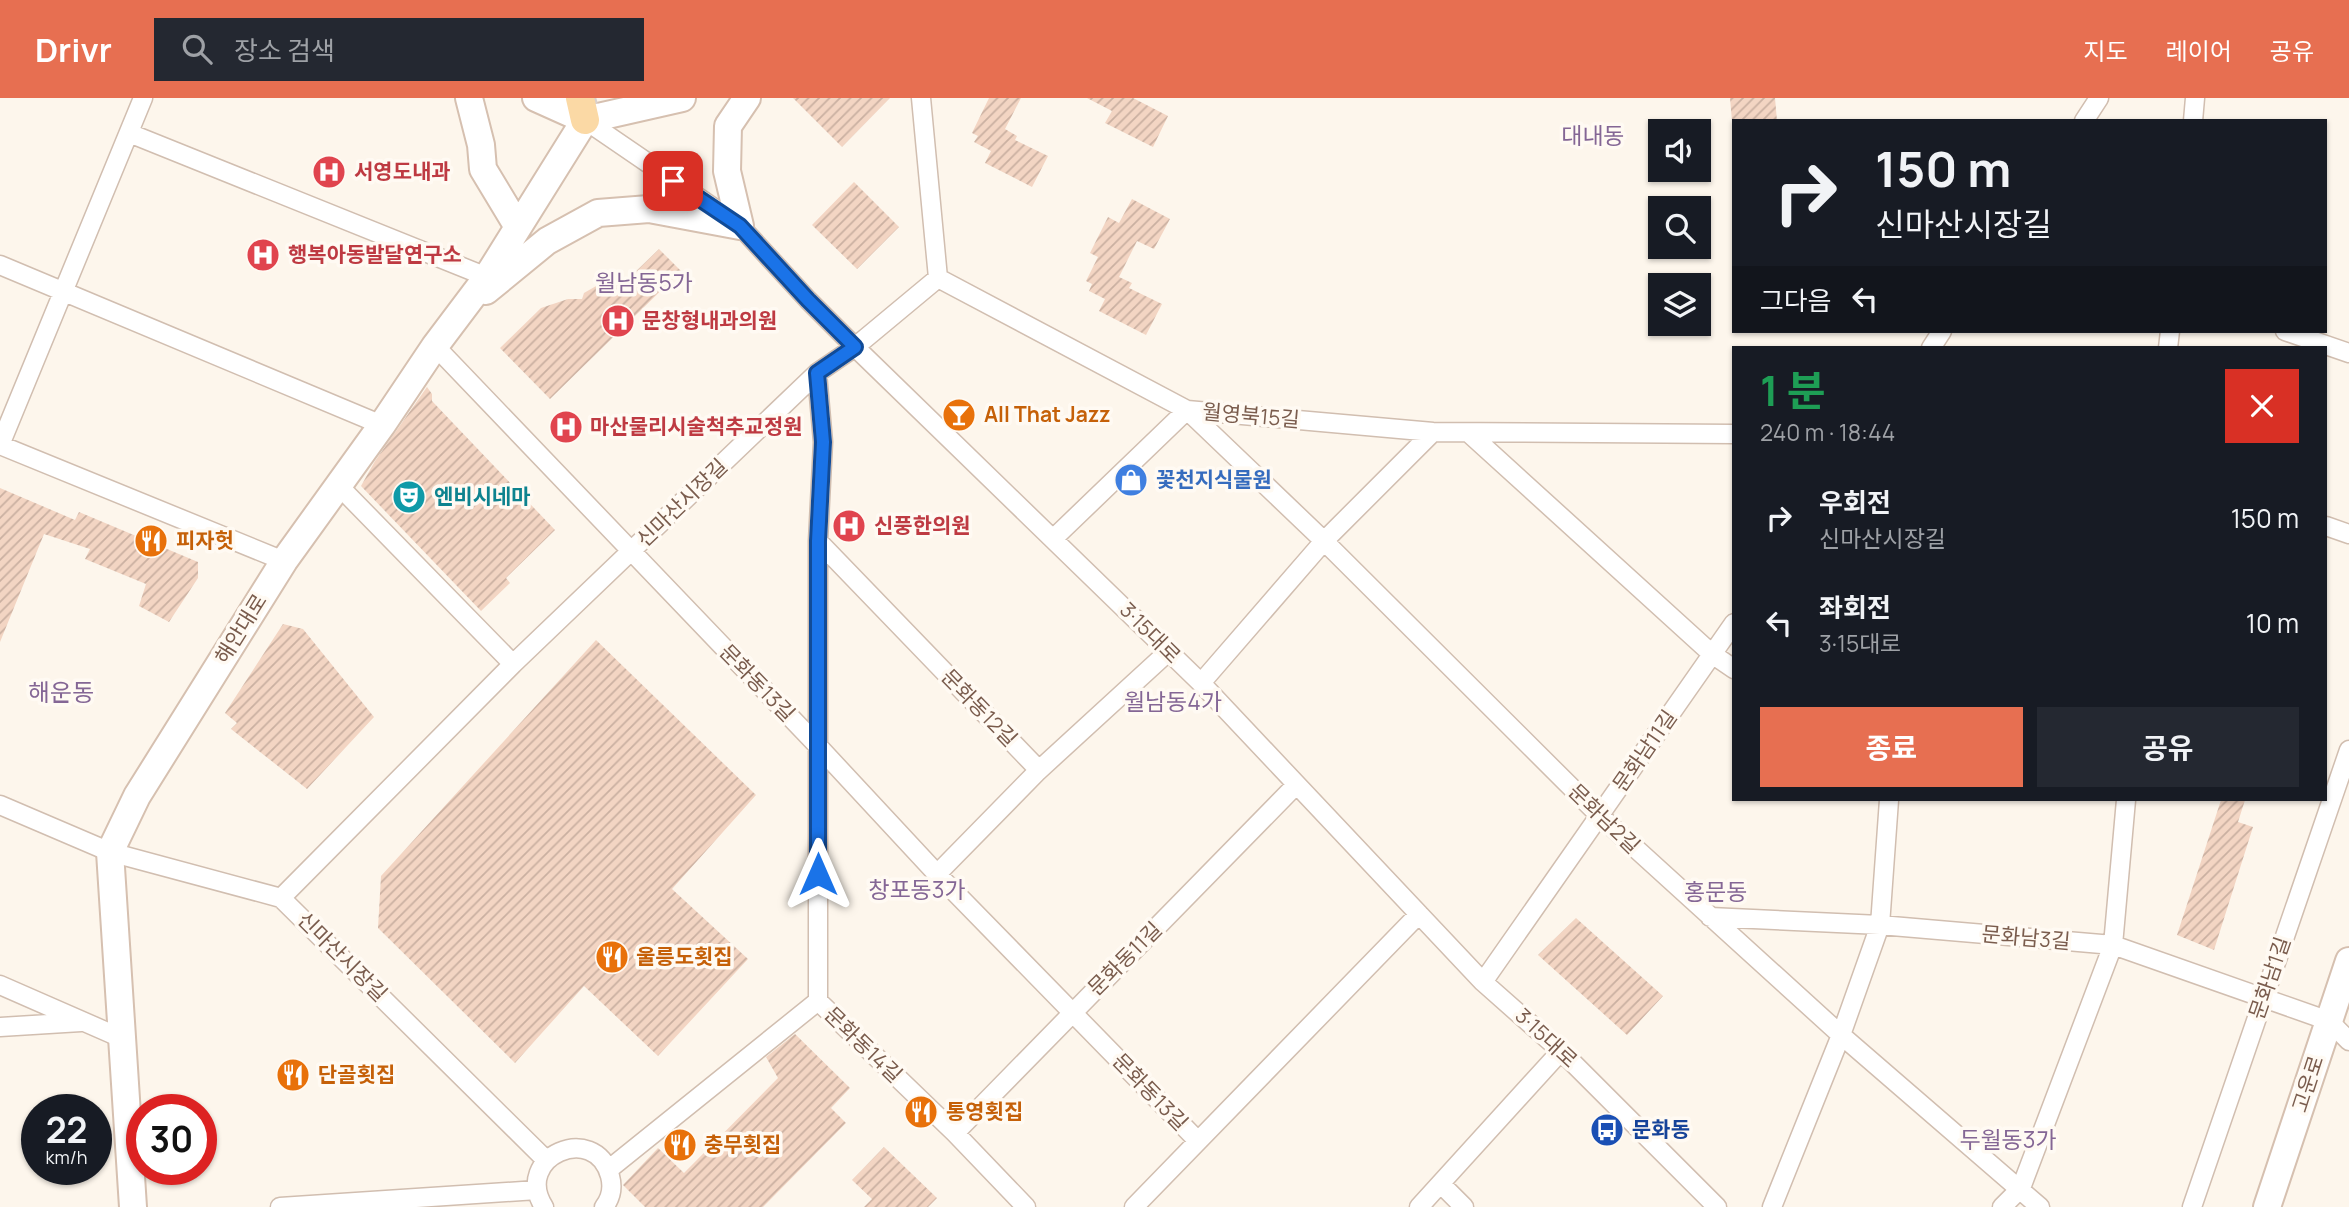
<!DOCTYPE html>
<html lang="ko">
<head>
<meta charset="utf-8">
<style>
  :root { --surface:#171b24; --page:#242831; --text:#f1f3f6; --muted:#9ea1a6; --accent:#e76f51 }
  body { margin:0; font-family:Manrope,"Noto Sans KR",sans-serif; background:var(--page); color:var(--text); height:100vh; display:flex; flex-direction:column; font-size:26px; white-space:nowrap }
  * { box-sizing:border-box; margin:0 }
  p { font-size:23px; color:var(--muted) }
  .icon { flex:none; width:38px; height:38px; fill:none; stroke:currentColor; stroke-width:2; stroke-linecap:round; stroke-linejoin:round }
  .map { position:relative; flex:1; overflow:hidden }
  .details { position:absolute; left:1732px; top:248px; width:595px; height:455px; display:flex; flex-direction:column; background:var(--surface); border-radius:0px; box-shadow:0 2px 5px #0004 }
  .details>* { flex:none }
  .top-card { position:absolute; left:1732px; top:21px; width:595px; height:214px; border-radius:0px; box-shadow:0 2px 5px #0004; background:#171b24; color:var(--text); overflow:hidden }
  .buttons { position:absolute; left:1648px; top:21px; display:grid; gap:14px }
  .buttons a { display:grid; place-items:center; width:63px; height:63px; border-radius:0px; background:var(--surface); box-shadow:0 2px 5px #0004; font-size:35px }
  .speed { position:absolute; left:21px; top:996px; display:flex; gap:14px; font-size:35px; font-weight:700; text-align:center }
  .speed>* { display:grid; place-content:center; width:91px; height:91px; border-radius:50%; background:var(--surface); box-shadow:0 2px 5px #0004; line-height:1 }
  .speed small { font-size:18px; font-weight:400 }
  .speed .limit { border:10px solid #d22; background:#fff; color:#111 }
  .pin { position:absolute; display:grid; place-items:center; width:60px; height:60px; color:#fff; margin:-30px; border-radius:14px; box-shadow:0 4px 10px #0006 }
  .me { position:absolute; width:77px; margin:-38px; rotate:0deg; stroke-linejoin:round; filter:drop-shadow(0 0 5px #0008) }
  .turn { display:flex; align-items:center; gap:24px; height:147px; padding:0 28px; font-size:32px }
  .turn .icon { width:91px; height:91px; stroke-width:2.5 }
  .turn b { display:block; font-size:49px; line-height:60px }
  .then { display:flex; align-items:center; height:66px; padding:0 28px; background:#0003; gap:14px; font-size:26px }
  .round { display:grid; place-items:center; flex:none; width:74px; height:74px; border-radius:0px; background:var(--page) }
  .overview { display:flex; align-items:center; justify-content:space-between; height:119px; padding:0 28px }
  h1 { font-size:42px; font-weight:700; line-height:52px; color:#1e9e55 }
  .action { display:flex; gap:14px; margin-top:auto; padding:14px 28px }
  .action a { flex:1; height:80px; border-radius:0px; background:var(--accent); color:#fff; font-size:28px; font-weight:700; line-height:80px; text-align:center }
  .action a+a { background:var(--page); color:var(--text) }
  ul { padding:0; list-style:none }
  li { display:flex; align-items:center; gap:21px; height:105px; padding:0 28px }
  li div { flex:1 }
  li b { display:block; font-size:26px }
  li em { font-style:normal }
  header { display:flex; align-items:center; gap:42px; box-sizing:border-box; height:98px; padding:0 35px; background:var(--accent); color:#fff }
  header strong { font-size:33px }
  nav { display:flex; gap:38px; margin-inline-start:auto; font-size:24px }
  .search { width:490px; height:63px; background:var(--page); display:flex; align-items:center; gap:18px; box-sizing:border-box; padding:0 24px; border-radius:0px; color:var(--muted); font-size:26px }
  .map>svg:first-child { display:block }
  .building { fill:url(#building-hatch) }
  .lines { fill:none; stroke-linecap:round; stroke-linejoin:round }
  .minor-casing { stroke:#d1beb0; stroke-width:21 }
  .secondary-casing { stroke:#d6c0b0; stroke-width:30 }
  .primary-casing { stroke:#dad1cd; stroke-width:32 }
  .minor { stroke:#fff; stroke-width:18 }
  .secondary { stroke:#fff; stroke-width:26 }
  .primary { stroke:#fbd9a5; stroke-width:28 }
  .route-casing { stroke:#114b97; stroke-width:18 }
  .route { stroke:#1a73e8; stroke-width:12 }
  .labels { text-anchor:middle; stroke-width:7; stroke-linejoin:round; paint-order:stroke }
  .health-label { font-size:21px; font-weight:bold; fill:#be3a42; stroke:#fffaf3; text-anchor:start }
  .food-label { font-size:21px; font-weight:bold; fill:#c56008; stroke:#fffaf3; text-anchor:start }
  .street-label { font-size:21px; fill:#7a5c4d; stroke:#fffaf3 }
  .shop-label { font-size:21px; font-weight:bold; fill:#366cbe; stroke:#fffaf3; text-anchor:start }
  .culture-label { font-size:21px; font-weight:bold; fill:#0d838f; stroke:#fffaf3; text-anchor:start }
  .transit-label { font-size:21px; font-weight:bold; fill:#164399; stroke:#fffaf3; text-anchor:start }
  .neighbourhood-label { font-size:23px; fill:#846695; stroke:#fffaf3 }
  .quarter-label { font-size:24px; fill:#846695; stroke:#fffaf3 }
</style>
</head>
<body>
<header>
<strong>Drivr</strong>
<div class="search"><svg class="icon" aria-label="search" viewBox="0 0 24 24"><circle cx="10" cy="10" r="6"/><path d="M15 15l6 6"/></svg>장소 검색</div>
<nav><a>지도</a><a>레이어</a><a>공유</a></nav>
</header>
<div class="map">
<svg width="2349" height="1109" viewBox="0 0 2349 1109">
  <defs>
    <pattern id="building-hatch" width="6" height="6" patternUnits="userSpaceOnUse" patternTransform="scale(1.75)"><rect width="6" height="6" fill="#f3d5c3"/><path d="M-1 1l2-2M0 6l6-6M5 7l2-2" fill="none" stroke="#cab0a1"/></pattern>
  </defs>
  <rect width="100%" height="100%" fill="#fdf6ec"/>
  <path class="building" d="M 793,0 L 890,0 L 842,49 Z
    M 989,0 L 1021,0 L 1005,31 L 1017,38 L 1015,42 L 1048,58 L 1032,89 L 985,65 L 991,53 L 974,44 L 978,38 L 972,35 Z
    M 1087,0 L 1133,0 L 1168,18 L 1153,49 L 1105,25 L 1112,13 Z
    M 1730,0 L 1775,0 L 1777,23 L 1732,23 Z
    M 854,84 L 899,129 L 857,171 L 812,127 Z
    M 1132,101 L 1170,121 L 1154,151 L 1137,143 L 1119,179 L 1132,185 L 1129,190 L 1162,206 L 1146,237 L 1099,213 L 1105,201 L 1089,193 L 1092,186 L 1086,183 L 1098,159 L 1090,155 L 1108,119 L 1119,125 Z
    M 659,151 L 681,173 L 550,301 L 500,250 L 541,210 L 568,201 L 582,201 L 584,195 L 603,184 L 627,182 Z
    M 427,289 L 432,296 L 432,303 L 555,432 L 506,480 L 510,485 L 481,513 L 361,388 L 375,363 Z
    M 0,390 L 75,422 L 79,414 L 198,464 L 198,480 L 169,524 L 139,508 L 146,486 L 85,461 L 90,451 L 44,436 L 0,544 Z
    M 283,526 L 303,531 L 374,619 L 307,691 L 231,631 L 237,625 L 225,615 Z
    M 596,542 L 756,697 L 672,791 L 748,861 L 658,958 L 584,888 L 515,965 L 378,830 L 381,778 Z
    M 2221,702 L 2245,702 L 2238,724 L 2253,729 L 2214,852 L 2177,837 Z
    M 1576,820 L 1663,898 L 1627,937 L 1538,857 Z
    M 795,936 L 850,990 L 831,1010 L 846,1025 L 763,1109 L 645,1109 L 623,1087 L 658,1050 L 684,1075 L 778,980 L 766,959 Z
    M 884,1049 L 937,1100 L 928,1109 L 864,1109 L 872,1101 L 852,1082 Z"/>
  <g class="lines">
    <defs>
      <path id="minor" d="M 921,0 L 938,180
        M 585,22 L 740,128 L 808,202 L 855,249 L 1201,585 L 1483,884 L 1561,953 L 1717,1109
        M 2084,23 L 2099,0
        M 2193,23 L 2195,0
        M 129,35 L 487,179
        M 0,167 L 382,327
        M 938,180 L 1187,312 L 1433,334 L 1734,336
        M 2285,233 L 2349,255
        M 435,248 L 818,648 L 937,776 L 1197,1042
        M 1931,250 L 1942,233
        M 2168,250 L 2170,233
        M 817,275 L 823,344 L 818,443 L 818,903 L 955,1035 L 1026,1109
        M 1470,336 L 1712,556 L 1734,571
        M 0,347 L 143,0
        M 0,347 L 284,463
        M 339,388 L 513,566
        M 2326,428 L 2349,436
        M 1054,440 L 1187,312 L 1324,443 L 1600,718 L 1841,937 L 2040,1109
        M 818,443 L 1039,672 L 937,776
        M 1201,585 L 1324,443 L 1433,334
        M 1038,673 L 1169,553
        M 0,707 L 110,754 L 281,800 L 546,1062
        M 281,800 L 513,566 L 817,275 L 855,249 L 938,180
        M 1710,819 L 1880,827 L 2113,847 L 2329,923 L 2349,943
        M 1483,884 L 1734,525
        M 0,887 L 121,940
        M 0,929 L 81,924
        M 955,1035 L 1296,687
        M 608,1072 L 818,903
        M 1441,1086 L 1464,1109
        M 280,1109 L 537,1092
        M 544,1109 C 512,1059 595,1023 610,1078 C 613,1089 611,1100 604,1109
        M 1134,1109 L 1419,816
        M 1419,1109 L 1561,953
        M 1772,1109 L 1841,937 L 1880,827 L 1889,702
        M 2002,1109 L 2021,1090 L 2113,847 L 2126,702
        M 2192,1109 L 2349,652"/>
      <path id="secondary" d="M 469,0 L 481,47 L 483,71 L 518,129
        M 536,0 L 585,22
        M 585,22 L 682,0
        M 486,193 L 547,143 L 598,115 L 649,111 L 740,128 L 727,73 L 728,28 L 747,0
        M 133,1109 L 110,754 L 137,698 L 284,463 L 382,327 L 435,248 L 487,179 L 585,22
        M 2267,1109 L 2349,863"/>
      <path id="primary" d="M 580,0 L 585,22"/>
    </defs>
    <use href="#minor" class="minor-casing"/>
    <use href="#secondary" class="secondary-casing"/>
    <use href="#primary" class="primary-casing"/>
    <use href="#minor" class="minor"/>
    <use href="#secondary" class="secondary"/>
    <use href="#primary" class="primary"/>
  </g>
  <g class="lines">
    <defs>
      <path id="route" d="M 673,83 L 740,128 L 808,202 L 855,249 L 817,275 L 823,344 L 818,443 L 818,776"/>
    </defs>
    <use href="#route" class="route-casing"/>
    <use href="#route" class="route"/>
  </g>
  <defs>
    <symbol id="hospital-disc" viewBox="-11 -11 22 22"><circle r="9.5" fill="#e0444e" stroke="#fffaf3"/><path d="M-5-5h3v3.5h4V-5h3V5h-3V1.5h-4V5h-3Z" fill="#fff"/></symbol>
    <symbol id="bar-disc" viewBox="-11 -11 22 22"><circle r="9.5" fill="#e8710a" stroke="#fffaf3"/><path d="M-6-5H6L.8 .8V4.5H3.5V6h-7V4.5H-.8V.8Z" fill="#fff"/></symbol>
    <symbol id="shop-disc" viewBox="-11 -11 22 22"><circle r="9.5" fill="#3f7fe0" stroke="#fffaf3"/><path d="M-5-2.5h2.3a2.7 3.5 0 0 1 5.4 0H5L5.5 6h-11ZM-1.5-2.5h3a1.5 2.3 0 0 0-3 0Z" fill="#fff"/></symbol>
    <symbol id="theatre-disc" viewBox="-11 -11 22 22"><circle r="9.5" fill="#0f9aa8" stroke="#fffaf3"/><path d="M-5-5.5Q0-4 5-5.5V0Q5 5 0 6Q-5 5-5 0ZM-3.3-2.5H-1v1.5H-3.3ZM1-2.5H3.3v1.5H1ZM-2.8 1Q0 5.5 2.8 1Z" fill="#fff"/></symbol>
    <symbol id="restaurant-disc" viewBox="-11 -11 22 22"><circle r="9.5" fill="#e8710a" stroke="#fffaf3"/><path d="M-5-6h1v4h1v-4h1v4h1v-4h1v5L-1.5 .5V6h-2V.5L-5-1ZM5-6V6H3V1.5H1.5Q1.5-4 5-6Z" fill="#fff"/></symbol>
    <symbol id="bus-disc" viewBox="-11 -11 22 22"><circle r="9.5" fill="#1a4fb4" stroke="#fffaf3"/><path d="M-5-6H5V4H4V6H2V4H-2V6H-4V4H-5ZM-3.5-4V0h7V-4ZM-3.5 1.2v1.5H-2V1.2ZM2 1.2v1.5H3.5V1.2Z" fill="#fff"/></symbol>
  </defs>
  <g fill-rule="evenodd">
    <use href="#hospital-disc" x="310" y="55" width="38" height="38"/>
    <use href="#hospital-disc" x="244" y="138" width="38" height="38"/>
    <use href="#hospital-disc" x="599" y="204" width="38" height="38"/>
    <use href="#bar-disc" x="940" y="298" width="38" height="38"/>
    <use href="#hospital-disc" x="547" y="310" width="38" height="38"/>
    <use href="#shop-disc" x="1112" y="363" width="38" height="38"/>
    <use href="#theatre-disc" x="390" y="380" width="38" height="38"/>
    <use href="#hospital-disc" x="830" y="409" width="38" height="38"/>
    <use href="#restaurant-disc" x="132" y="424" width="38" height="38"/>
    <use href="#restaurant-disc" x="593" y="840" width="38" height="38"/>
    <use href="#restaurant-disc" x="274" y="958" width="38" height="38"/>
    <use href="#restaurant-disc" x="902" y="995" width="38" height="38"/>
    <use href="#bus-disc" x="1588" y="1013" width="38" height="38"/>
    <use href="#restaurant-disc" x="661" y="1028" width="38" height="38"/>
  </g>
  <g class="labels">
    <g class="health-label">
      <text x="354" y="81">서영도내과</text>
      <text x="288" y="164">행복아동발달연구소</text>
      <text x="642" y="230">문창형내과의원</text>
      <text x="590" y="336">마산물리시술척추교정원</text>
      <text x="874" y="435">신풍한의원</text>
    </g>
    <g class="food-label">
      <text x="984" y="324">All That Jazz</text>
      <text x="176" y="450">피자헛</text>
      <text x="636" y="866">울릉도횟집</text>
      <text x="318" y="984">단골횟집</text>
      <text x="946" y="1021">통영횟집</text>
      <text x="704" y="1054">충무횟집</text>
    </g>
    <g class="street-label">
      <text transform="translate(1251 318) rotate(5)" y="7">월영북15길</text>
      <text transform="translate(682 405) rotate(-44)" y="7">신마산시장길</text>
      <text transform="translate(241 531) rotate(-58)" y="7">해안대로</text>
      <text transform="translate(1150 535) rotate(45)" y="7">3·15대로</text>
      <text transform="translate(757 585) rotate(46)" y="7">문화동13길</text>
      <text transform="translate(979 610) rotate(46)" y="7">문화동12길</text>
      <text transform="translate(1645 653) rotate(-55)" y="7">문화남11길</text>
      <text transform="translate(1604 721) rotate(44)" y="7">문화남2길</text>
      <text transform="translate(2026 840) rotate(5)" y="7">문화남3길</text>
      <text transform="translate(342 859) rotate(45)" y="7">신마산시장길</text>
      <text transform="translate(1125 861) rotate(-45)" y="7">문화동11길</text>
      <text transform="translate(2270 880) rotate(-71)" y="7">문화남1길</text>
      <text transform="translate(1546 940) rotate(43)" y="7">3·15대로</text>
      <text transform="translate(863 947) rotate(44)" y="7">문화동14길</text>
      <text transform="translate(2308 986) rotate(-72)" y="7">고운로</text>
      <text transform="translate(1150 994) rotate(46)" y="7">문화동13길</text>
    </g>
    <g class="shop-label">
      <text x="1156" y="389">꽃천지식물원</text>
    </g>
    <g class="culture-label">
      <text x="434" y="406">엔비시네마</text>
    </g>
    <g class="transit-label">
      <text x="1632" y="1039">문화동</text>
    </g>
    <g class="neighbourhood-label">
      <text x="1593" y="46">대내동</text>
      <text x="644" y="193">월남동5가</text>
      <text x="1173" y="612">월남동4가</text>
      <text x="917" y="800">창포동3가</text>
      <text x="1716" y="802">홍문동</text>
      <text x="2008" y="1050">두월동3가</text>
    </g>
    <g class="quarter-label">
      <text x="61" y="603">해운동</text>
    </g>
  </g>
</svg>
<div class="buttons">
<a><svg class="icon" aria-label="sound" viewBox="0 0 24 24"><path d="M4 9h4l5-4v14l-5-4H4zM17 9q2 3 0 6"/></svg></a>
<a><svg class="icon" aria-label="search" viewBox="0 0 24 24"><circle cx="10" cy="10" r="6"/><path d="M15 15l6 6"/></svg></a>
<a><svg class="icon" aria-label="layers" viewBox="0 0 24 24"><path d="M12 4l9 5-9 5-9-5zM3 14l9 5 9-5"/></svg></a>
</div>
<div class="speed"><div>22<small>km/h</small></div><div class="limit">30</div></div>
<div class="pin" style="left:673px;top:83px;background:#d93025"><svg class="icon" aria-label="arrive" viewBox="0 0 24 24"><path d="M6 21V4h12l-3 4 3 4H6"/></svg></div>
<svg class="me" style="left:818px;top:776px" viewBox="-20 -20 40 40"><path d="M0-17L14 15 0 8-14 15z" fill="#1a73e8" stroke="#fff" stroke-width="4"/></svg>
<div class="top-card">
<div class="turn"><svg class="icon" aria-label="right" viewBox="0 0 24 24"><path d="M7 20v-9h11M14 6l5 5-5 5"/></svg><div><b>150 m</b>신마산시장길</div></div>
<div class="then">그다음<svg class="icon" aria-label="left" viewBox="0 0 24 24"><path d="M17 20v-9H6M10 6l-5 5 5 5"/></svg></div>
</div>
<section class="details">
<div class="overview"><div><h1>1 분</h1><p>240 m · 18:44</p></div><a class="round" style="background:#d93025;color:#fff"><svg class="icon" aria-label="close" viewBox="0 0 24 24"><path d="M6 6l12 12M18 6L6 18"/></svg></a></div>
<ul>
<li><svg class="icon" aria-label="right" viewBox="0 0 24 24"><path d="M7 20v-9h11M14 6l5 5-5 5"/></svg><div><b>우회전</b><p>신마산시장길</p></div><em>150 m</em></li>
<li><svg class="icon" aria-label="left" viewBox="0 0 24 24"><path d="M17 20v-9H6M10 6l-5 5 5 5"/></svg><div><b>좌회전</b><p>3·15대로</p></div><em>10 m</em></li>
</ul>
<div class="action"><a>종료</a><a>공유</a></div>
</section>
</div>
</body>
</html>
